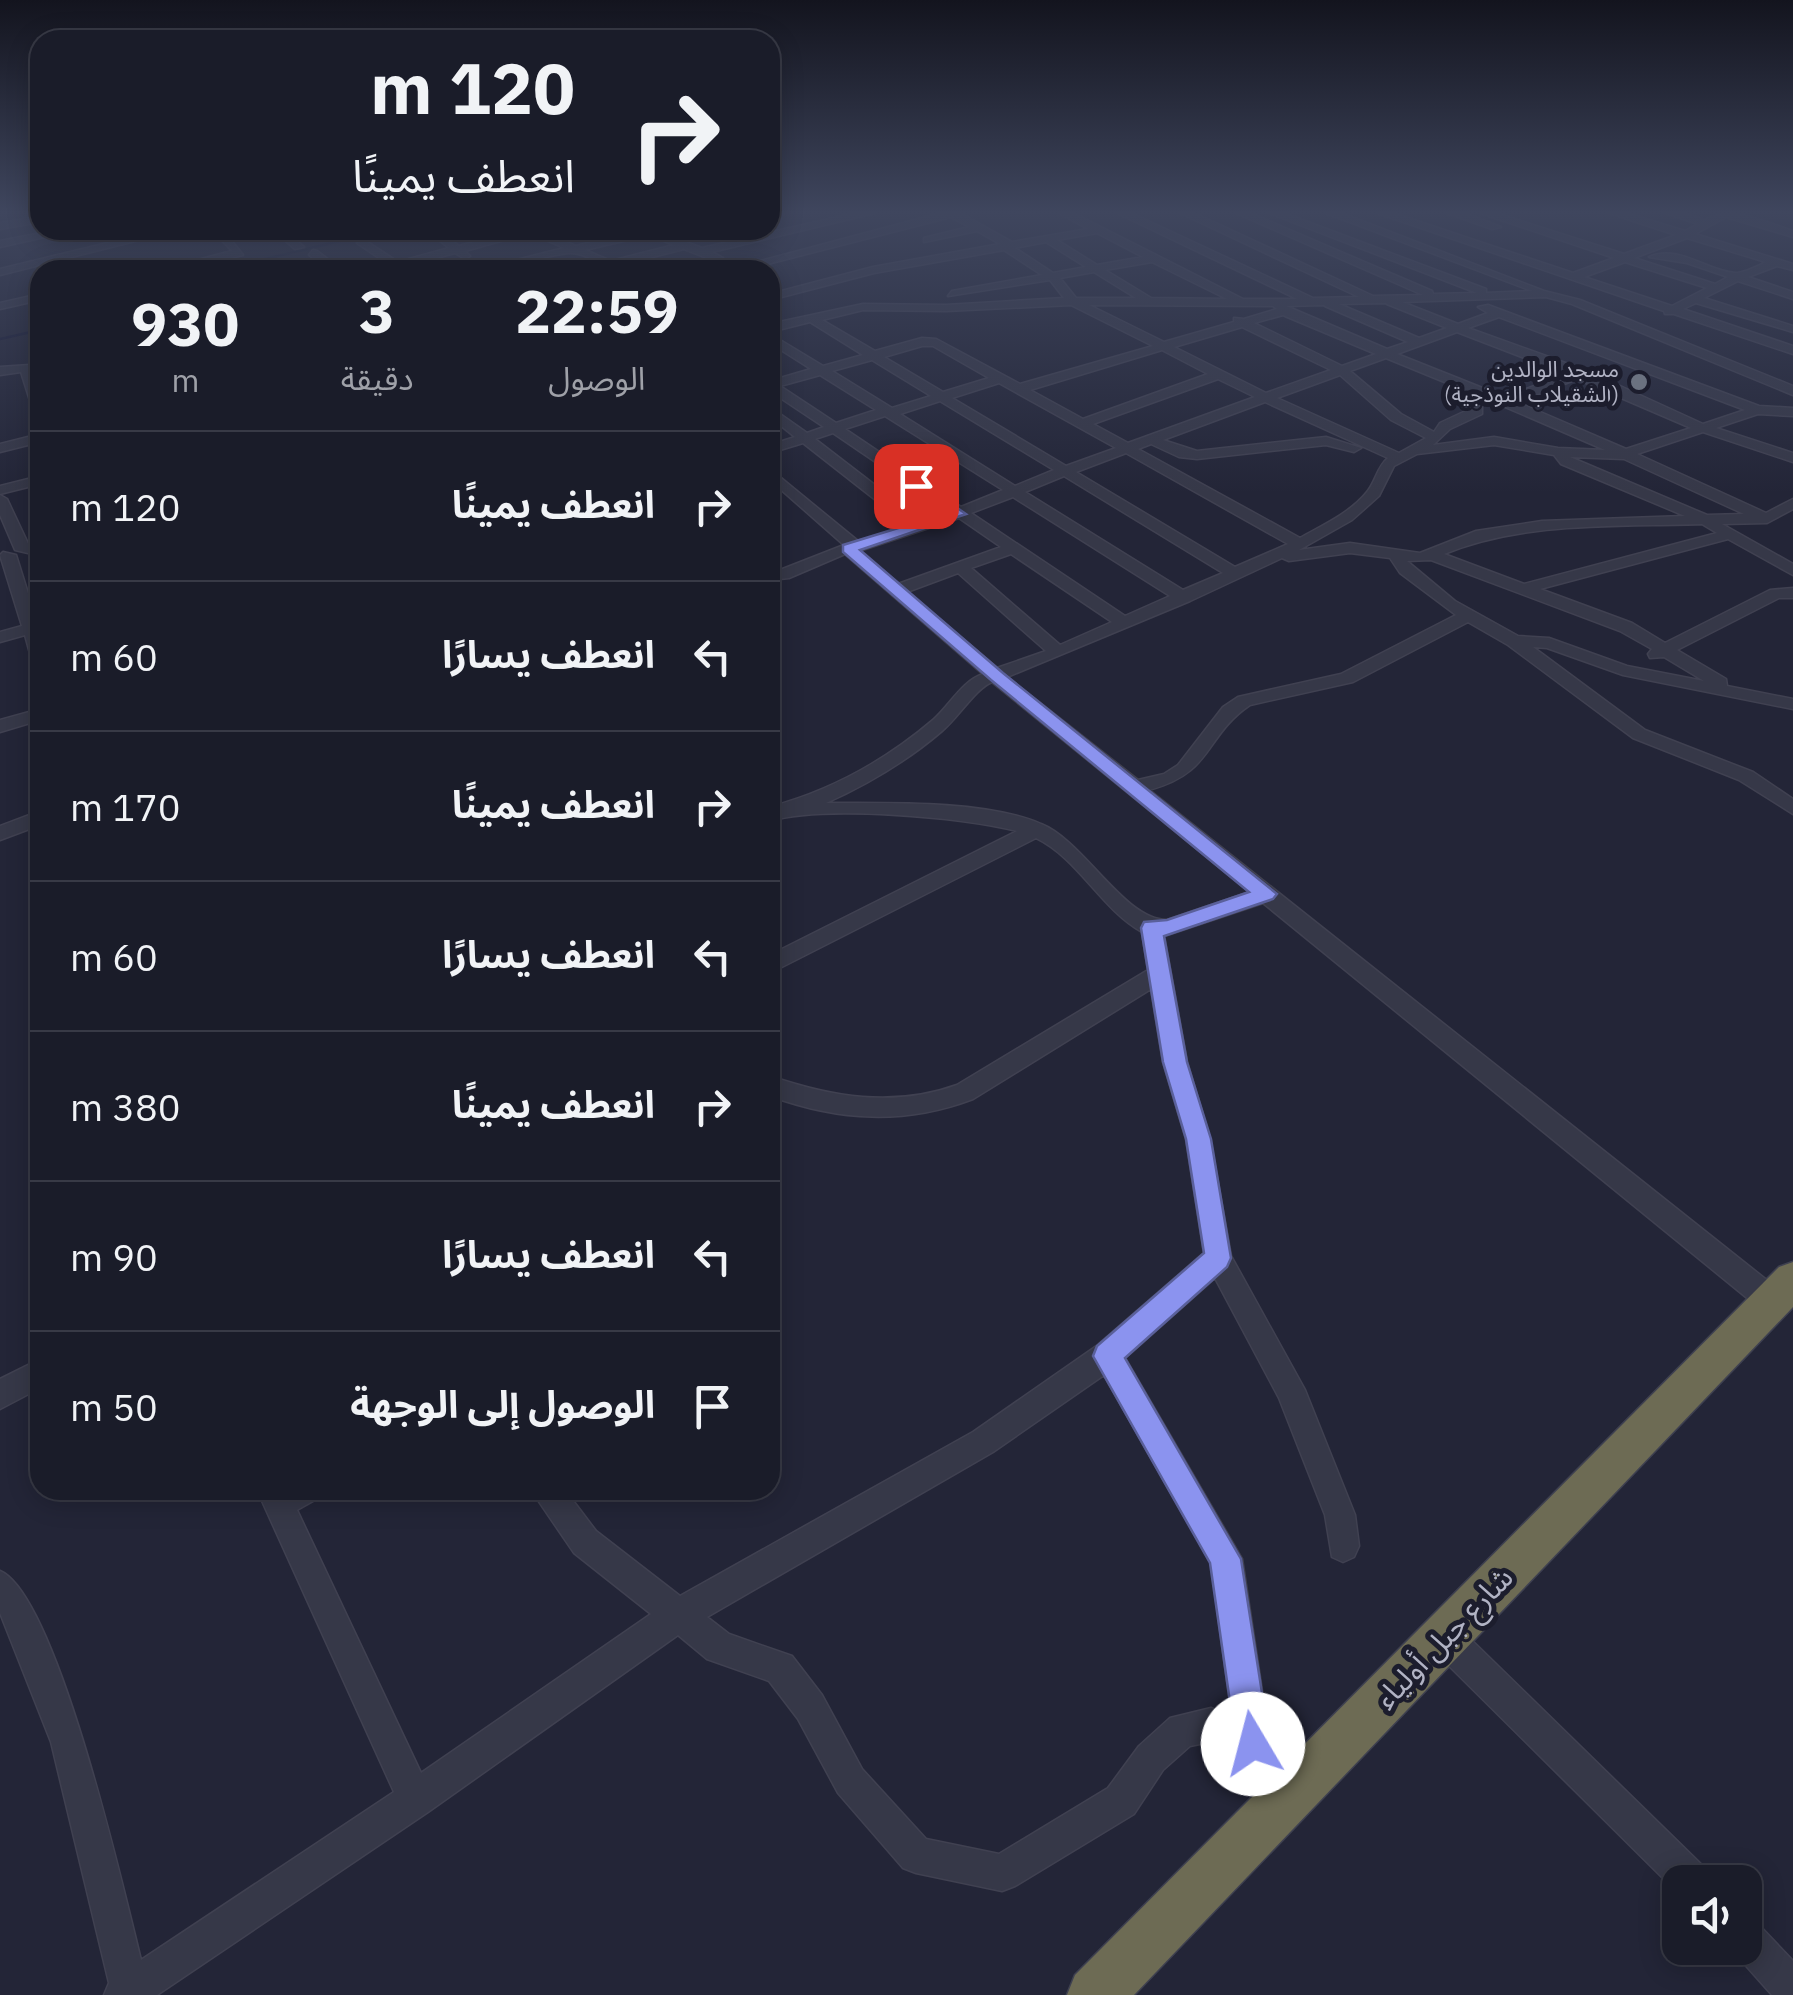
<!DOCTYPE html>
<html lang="ar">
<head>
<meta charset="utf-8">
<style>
  :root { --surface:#1a1c29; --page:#272935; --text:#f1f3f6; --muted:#9fa1a8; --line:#383a46 }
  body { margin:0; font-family:"IBM Plex Sans","Noto Sans Arabic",sans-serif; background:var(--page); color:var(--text); direction:rtl; height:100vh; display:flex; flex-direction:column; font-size:38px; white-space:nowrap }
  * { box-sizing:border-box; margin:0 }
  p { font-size:32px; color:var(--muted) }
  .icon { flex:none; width:55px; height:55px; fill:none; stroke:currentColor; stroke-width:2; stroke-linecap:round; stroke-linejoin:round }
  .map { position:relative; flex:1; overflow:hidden; direction:ltr }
  .details { position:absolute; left:30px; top:260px; width:750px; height:1240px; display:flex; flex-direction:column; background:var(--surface); border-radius:30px; box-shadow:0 5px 25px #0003,0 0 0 2px var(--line); direction:rtl }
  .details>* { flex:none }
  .top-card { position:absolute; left:30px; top:30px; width:750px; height:210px; border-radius:30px; box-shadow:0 5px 25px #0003,0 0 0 2px var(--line); direction:rtl; background:#1a1c29; color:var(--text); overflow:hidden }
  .buttons { position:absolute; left:1662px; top:1865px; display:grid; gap:20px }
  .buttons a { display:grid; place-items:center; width:100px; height:100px; border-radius:20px; background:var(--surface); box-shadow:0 5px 25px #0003,0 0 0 2px var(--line); font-size:50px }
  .pin { position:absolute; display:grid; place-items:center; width:85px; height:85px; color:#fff; margin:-42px; border-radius:20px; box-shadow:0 5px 15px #0006 }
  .me { position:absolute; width:110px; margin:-55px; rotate:352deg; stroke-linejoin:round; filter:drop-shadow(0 0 8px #0008) }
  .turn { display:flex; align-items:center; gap:35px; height:210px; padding:0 40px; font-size:45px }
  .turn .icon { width:130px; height:130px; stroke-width:2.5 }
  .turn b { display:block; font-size:70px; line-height:85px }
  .eta { display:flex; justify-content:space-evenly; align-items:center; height:170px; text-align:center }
  .eta b { font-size:60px; font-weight:800; line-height:70px }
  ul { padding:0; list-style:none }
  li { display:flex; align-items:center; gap:30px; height:150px; padding:0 40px; border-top:2px solid var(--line) }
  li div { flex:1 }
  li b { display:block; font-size:38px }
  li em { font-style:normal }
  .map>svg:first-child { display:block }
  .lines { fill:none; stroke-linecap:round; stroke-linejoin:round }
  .stream { stroke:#171a34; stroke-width:2.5 }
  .minor-casing { stroke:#404151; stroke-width:3 }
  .highway-casing { stroke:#3e4050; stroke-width:3 }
  .minor { fill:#363848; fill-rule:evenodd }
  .highway { fill:#6d6b54; fill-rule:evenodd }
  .route { fill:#8b93ef; stroke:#5a609b; stroke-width:2.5 }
  .worship-dot { fill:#6b7280; stroke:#1c1d2d; stroke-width:4 }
  .labels { text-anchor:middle; stroke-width:10; stroke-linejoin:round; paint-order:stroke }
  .far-poi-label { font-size:22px; fill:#b1b3c4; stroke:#1c1d2d; text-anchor:end }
  .near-street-label { font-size:30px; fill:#b1b3c4; stroke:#1c1d2d }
</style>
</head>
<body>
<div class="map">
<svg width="1793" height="1995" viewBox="0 0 1793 1995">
  <rect width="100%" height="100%" fill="#232537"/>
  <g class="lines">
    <path class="stream" d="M 220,270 L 385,230
      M 0,339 L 40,330"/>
    <defs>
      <path id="minor" d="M 770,213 L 786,213 L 770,219 Z
        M 855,213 L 875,213 L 712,252 L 723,258 L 688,270 L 671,270 L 707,258 L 684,249 L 621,265 L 628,270 C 605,270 587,252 570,253 C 538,256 509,270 477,270 L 564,248 L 530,233 L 465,251 L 470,256 L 465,259 L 455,253 L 391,270 L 373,270 L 388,264 L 357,243 L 366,241 L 398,262 L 449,248 L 427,230 L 438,230 L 459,246 L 520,230 L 540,230 L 576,246 L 640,230 L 654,230 L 670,236 L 714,230 L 680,240 L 702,248 ZM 649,235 L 674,245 L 611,261 L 585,250 Z
        M 941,213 L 960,213 L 1012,242 L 1088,229 L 1059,213 L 1073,213 L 1243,299 L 1297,299 L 1117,213 L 1131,213 L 1313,298 L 1359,297 L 1180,213 L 1194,213 L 1373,296 L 1423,295 L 1236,213 L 1250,213 L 1432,291 L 1433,294 L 1477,293 L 1269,213 L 1284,213 L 1486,289 L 1486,293 L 1532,291 L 1326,213 L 1341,213 L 1544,291 L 1580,300 L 1793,386 L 1793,395 L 1572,304 L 1546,297 L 1402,302 L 1458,324 L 1488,313 L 1478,307 L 1488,305 L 1759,406 L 1793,408 L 1793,416 L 1758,414 L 1716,428 L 1793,453 L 1793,462 L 1703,432 L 1637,454 L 1766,513 L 1793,499 L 1793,509 L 1767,523 L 1722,524 L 1793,564 L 1793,575 L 1728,539 L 1540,589 L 1632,623 L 1665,643 L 1770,590 L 1793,588 L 1793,598 L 1779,598 L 1677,650 L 1726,679 L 1727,686 L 1793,699 L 1793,709 L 1623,675 L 1547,648 L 1533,647 L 1645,730 L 1753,772 L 1793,799 L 1793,814 L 1739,780 L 1633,738 L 1508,645 L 1468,622 L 1353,682 L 1250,705 C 1203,737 1215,772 1149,790 L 1783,1293 L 1787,1302 L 1783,1311 L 1773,1315 L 1763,1311 L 1263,903 L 1164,936 L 1187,1062 L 1210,1139 L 1231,1256 L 1305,1390 L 1355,1515 L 1359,1546 L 1354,1557 L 1343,1562 L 1332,1557 L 1325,1515 L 1279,1398 L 1215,1278 L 1125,1358 L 1242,1559 L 1270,1744 L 1290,1814 L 1285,1827 L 1272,1832 L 1259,1827 L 1239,1755 L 1210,1742 L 1190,1746 L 1163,1770 L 1134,1814 L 1015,1886 L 1002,1891 L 916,1873 L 903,1868 L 838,1793 L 798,1719 L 769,1681 L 707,1659 L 678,1635 L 428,1812 L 157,1995 L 104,1995 L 109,1983 L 51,1742 L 0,1613 L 0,1571 C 57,1595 124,1892 141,1960 L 394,1792 L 257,1490 L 317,1490 L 313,1501 L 297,1510 L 421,1773 L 651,1614 L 574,1553 L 531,1490 L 565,1490 L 596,1531 L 680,1596 L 973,1432 L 1098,1345 L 1204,1253 L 1186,1139 L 1163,1062 L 1151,989 L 973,1099 C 904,1125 839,1121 770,1096 L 770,1076 C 831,1097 894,1108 957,1085 L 1148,970 L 1142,932 C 1100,908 1079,859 1036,838 L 770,973 L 770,955 L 1017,831 C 960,817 824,805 770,821 L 770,807 C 830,791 886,760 933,720 C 950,705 962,681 983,674 L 845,554 L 789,578 L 770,580 L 770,570 L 780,570 L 844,545 L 770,480 L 770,469 L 858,541 L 910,527 L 803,443 L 770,453 L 770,445 L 795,437 L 770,417 L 770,407 L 807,433 L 824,427 L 770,391 L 770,381 L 811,369 L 770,343 L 770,334 L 823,366 L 863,355 L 810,322 L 770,332 L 770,324 L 863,304 L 946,305 L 1064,298 L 1050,280 L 948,296 L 952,291 L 1042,275 L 1004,250 L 874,273 L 770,300 L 770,294 L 873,267 L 1000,244 L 977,231 L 924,242 L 924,238 L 969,227 L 951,217 L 744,270 L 738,267 ZM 1097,233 L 1143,257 L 1097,265 L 1057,240 ZM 1046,242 L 1086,267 L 1053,273 L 1015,248 ZM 1152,262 L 1227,299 L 1151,298 L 1105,270 ZM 1094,272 L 1136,298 L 1076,298 L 1060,278 ZM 1386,303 L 1387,304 L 1447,328 L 1419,338 L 1339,304 ZM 1071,305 L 1153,346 L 1020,384 L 936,339 L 922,338 L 875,351 L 822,320 L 863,310 L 946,311 ZM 1089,305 L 1273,306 L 1277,309 L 1244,319 L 1234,318 L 1234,322 L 1164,342 ZM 1324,305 L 1325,306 L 1408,342 L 1387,349 L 1286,306 ZM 1283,315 L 1285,316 L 1376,354 L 1342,366 L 1254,323 ZM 1499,317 L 1745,410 L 1703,424 L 1585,370 L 1468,328 ZM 1242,327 L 1331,370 L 1266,393 L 1174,347 ZM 1457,332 L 1566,374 L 1505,397 L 1397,354 ZM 922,346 L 933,346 L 989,378 L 943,392 L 884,357 ZM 1162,350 L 1208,374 L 1083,419 L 1030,390 ZM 1386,358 L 1469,392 L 1470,409 L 1440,423 L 1434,432 L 1401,414 L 1350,371 ZM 872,360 L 931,396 L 892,408 L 832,371 ZM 820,375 L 876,410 L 836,423 L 780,386 ZM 1340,375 L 1391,420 L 1426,438 L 1399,453 L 1277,398 ZM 1218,379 L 1255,397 L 1128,443 L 1093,424 ZM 1577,379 L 1691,428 L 1626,449 L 1517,402 ZM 999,383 L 1116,448 L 1066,466 L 952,398 ZM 1482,397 L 1605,450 L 1558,448 L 1494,437 L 1433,445 L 1450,429 L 1482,414 ZM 940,401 L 1054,470 L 1015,486 L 900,414 ZM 1265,402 L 1388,458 C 1377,467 1376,481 1367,492 C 1350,513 1323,525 1300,538 L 1138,449 L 1151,444 L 1179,457 L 1197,459 L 1326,445 L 1354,452 L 1361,448 L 1326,437 L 1197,451 L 1163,440 ZM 885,416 L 1003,490 L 961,507 L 845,429 ZM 833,433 L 949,512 L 923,522 L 815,439 ZM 1494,445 L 1554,455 L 1561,464 L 1685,516 L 1542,521 L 1476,531 L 1420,553 L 1350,543 L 1299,550 L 1352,520 L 1379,496 L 1394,466 L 1417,454 ZM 1126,453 L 1288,544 L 1235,567 L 1076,472 ZM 1570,457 L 1624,459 L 1744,514 L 1707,515 ZM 1064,476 L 1223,573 L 1183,590 L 1025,492 ZM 1013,497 L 1170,596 L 1125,616 L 971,513 ZM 959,518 L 1001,547 L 898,584 L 859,551 ZM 1702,524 L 1717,533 L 1524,584 L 1444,554 C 1526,521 1615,527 1702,524 ZM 1350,553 L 1390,558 L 1400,573 L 1456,615 L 1341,674 L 1238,697 L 1223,707 L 1178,765 L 1164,774 L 1138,780 L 1007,677 L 1190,601 L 1282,558 L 1289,561 ZM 1011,554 L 1112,622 L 1060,645 L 971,568 ZM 1431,560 L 1620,631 L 1652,649 L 1648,654 L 1650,658 L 1664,657 L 1704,681 L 1627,666 L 1549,638 L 1518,636 L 1455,601 L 1407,561 ZM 958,573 L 1046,651 L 997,668 L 907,592 ZM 992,682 L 1250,892 L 1167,920 C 1124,920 1084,841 1041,824 C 986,800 887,803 826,803 C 868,784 907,761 942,731 C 958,718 976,688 992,682 ZM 1104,1375 L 1211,1563 L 1232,1717 L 1211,1708 L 1170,1718 L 1139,1746 L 1108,1788 L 999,1854 L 926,1839 L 862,1769 L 822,1695 L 792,1656 L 729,1634 L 707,1617 L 993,1452 Z
        M 1377,213 L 1393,213 L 1573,273 L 1614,258 L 1480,213 L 1496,213 L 1624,254 L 1676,235 L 1609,213 L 1626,213 L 1685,231 L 1698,224 L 1665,213 L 1682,213 L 1705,220 C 1732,205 1765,222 1793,231 L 1793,237 L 1726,217 L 1695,234 L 1793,264 L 1793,270 L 1777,266 L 1748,277 L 1793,292 L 1793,299 L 1738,281 L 1704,298 L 1793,326 L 1793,332 L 1696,303 L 1683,309 L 1793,346 L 1793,354 L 1674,314 L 1665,314 L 1664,311 ZM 1687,238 L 1766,262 C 1758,266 1744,273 1735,273 C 1707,271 1678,244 1649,257 L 1687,263 L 1728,277 L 1715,284 L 1634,258 ZM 1625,262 L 1707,288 L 1672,306 L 1584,277 Z
        M 1447,213 L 1464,213 L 1501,227 L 1492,229 Z
        M 40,216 L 40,222 L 0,229 L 0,223 Z
        M 56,230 L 76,230 L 0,247 L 0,241 Z
        M 161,230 L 179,230 L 0,275 L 0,269 Z
        M 212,230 L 223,230 L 243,255 L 178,270 L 159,270 L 232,251 Z
        M 273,230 L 284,230 L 304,247 L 295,249 Z
        M 332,230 L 344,230 L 349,235 L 340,237 Z
        M 313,250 L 317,251 L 342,270 L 330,270 L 309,255 Z
        M 40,294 L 40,300 L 0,309 L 0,303 Z
        M 30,365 L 40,391 L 40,414 L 33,410 L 21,372 L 0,375 L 0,367 Z
        M 40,434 L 40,442 L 0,452 L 0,444 Z
        M 40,476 L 40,484 L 0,494 L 0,486 Z
        M 0,495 L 7,499 L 31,550 L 28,553 L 15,550 L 0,515 Z
        M 3,552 L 16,555 L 37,622 L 40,621 L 40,662 L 31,657 L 25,635 L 0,642 L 0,632 L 22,626 L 0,555 Z
        M 40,709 L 40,720 L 0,732 L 0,720 Z
        M 40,811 L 40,825 L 0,840 L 0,826 Z
        M 40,1359 L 40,1388 L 0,1409 L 0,1379 Z
        M 1444,1621 L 1456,1625 L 1706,1869 L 1711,1882 L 1680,1882 L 1680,1895 L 1432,1649 L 1428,1637 L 1432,1625 Z
        M 1745,1918 L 1758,1924 L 1793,1961 L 1793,1995 L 1772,1995 L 1732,1950 L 1731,1948 L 1745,1948 Z"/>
      <path id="highway" d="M 1793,1262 L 1793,1307 L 1134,1995 L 1067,1995 L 1075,1975 L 1779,1267 Z"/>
    </defs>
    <use href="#minor" class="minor-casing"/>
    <use href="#highway" class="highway-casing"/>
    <use href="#minor" class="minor"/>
    <use href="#highway" class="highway"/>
  </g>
  <linearGradient id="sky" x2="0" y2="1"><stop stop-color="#13141e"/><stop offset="0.43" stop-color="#3f465e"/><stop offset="1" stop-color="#3f465e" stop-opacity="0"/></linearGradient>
  <rect width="1793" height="493" fill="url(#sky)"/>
  <path class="route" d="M 911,483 L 921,483 L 966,514 L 860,550 L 1003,673 L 1277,894 L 1273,899 L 1164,936 L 1187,1062 L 1211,1139 L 1231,1258 L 1227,1267 L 1125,1358 L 1241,1559 L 1270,1744 L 1265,1757 L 1253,1762 L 1241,1757 L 1236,1744 L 1210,1563 L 1093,1356 L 1097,1346 L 1204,1253 L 1186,1139 L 1163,1062 L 1141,928 L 1144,922 L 1167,920 L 1249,892 L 991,680 L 843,552 L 843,545 L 947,513 L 911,489 Z"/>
  <circle class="worship-dot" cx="1639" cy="382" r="10"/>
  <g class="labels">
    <g class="far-poi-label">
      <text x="1619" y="377">مسجد الوالدين<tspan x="1619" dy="25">(الشقيلاب النوذجية)</tspan></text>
    </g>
    <g class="near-street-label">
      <text transform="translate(1444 1638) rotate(-46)" y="10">شارع جبل أولياء</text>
    </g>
  </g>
</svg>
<div class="buttons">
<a><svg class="icon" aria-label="sound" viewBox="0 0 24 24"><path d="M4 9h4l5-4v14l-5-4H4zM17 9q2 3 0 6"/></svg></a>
</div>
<div class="pin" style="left:916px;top:486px;background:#d93025"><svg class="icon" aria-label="arrive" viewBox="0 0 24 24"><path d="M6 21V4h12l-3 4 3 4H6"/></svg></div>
<svg class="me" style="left:1253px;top:1744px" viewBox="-20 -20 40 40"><circle r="19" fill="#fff"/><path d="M0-13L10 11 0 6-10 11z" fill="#8b93ef"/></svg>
<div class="top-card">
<div class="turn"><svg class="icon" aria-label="right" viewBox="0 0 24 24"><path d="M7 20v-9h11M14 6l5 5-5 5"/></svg><div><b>120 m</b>انعطف يمينًا</div></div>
</div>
<section class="details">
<div class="eta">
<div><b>22:59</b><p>الوصول</p></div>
<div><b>3</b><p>دقيقة</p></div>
<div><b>930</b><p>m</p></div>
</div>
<ul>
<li><svg class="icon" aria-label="right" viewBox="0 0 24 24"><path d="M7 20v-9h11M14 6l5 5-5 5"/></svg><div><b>انعطف يمينًا</b></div><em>120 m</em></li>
<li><svg class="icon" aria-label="left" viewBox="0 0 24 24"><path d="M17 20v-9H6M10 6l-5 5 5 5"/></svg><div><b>انعطف يسارًا</b></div><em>60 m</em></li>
<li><svg class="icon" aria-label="right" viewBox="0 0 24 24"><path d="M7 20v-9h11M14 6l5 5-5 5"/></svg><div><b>انعطف يمينًا</b></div><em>170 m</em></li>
<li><svg class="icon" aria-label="left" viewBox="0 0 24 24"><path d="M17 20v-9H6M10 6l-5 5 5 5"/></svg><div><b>انعطف يسارًا</b></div><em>60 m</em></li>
<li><svg class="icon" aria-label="right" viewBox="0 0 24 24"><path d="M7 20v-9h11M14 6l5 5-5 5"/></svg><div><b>انعطف يمينًا</b></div><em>380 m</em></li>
<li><svg class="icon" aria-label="left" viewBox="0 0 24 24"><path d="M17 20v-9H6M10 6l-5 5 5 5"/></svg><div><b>انعطف يسارًا</b></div><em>90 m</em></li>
<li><svg class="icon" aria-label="arrive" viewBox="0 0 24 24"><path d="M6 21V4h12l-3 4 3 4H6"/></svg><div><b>الوصول إلى الوجهة</b></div><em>50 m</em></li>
</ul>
</section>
</div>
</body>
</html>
